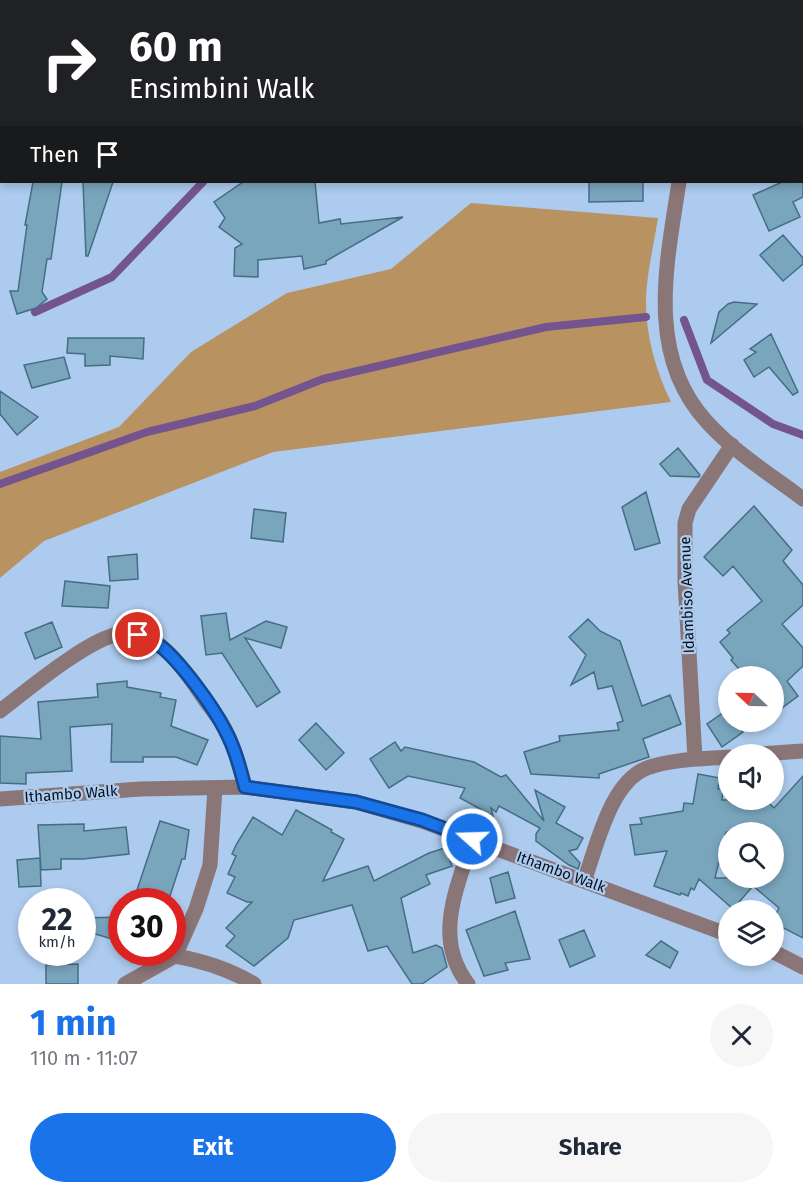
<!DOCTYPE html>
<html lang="en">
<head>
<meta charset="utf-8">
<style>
  :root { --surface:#fff; --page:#f6f6f7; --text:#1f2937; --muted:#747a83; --accent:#1a73e8 }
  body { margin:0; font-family:"Fira Sans",sans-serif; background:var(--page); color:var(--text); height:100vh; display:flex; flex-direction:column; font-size:22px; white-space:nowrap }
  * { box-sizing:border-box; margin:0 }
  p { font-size:20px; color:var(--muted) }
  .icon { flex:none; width:33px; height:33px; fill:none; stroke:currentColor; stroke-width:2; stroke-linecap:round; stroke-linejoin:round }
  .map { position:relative; height:984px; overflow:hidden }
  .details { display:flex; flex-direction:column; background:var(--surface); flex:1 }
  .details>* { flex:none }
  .guide { position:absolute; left:0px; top:0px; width:804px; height:183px; box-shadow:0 3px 9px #0003; background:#202124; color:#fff; overflow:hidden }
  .needle { width:39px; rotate:292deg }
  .tools { position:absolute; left:718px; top:666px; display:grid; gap:12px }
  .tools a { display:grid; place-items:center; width:66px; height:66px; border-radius:50%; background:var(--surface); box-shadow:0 3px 9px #0003; font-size:30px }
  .speed { position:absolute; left:18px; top:888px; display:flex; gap:12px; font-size:30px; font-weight:700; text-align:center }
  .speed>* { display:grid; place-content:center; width:78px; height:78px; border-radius:50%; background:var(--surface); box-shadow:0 3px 9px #0003; line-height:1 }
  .speed small { font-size:15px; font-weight:400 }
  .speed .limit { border:9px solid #d22; background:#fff; color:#111 }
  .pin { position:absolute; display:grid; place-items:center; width:51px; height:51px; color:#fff; margin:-26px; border:3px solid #fff; border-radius:50%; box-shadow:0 2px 6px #0007 }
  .me { position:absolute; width:66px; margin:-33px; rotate:290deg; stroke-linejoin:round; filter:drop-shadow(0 0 4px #0008) }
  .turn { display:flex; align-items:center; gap:21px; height:126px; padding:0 30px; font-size:27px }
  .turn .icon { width:78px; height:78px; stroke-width:2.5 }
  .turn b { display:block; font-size:42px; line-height:51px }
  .then { display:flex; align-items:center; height:57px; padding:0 30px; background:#0003; gap:12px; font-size:22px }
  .round { display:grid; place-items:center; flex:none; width:63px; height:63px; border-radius:32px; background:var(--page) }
  .summary { display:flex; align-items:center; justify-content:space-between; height:102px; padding:0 30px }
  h1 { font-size:36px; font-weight:700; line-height:45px; color:var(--accent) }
  .button { display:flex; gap:12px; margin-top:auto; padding:12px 30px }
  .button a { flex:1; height:69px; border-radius:36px; background:var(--accent); color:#fff; font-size:24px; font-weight:700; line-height:69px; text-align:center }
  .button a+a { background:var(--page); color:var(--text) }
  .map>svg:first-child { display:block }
  .green { fill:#b99261 }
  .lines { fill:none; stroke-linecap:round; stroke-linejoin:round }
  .stream { stroke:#74548f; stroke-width:8 }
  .building { fill:#79a5bd; stroke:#436e84; stroke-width:1.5; fill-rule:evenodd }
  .minor { stroke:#8a7577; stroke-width:15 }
  .route-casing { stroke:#114b97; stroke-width:15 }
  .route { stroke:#1a73e8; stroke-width:10 }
  .labels { text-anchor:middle; stroke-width:4.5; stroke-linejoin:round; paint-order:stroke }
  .street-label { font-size:15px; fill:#07111d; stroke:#adcbee }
</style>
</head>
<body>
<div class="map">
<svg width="803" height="984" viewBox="0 0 803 984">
  <rect width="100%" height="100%" fill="#adcbee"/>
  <path class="green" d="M 471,203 L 658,218 C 654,244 646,277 646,302 C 646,337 656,371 671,402 L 273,452 L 44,541 L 0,578 L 0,472 L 119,427 L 191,352 L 287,293 L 391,269 Z"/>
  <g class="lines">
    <path class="stream" d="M 407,2 L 411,0
      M 35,312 L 112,277 L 203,182
      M 684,320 L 707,380 L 773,424 L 803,435
      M 0,484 L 147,432 L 255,406 L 323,379 L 546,327 L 646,317"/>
  </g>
  <path class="building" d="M 33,182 L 62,182 L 51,259 L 47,259 L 42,292 L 47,299 L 36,308 L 17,314 L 10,291 L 18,291 L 27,225 L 25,225 Z
    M 83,182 L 113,182 L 88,256 L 86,256 Z
    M 243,182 L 315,182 L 319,223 L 340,219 L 341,224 L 403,217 L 326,261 L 326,264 L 304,269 L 302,256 L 258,260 L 258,277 L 234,276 L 235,248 L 242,244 L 219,227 L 225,218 L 214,202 Z
    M 589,182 L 643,182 L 643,201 L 589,202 Z
    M 782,182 L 803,182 L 803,197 L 793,202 L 800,217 L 769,231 L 753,195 Z
    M 783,235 L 803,258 L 803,264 L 783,281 L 760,255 Z
    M 734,302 L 757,304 L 711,343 L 719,312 L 728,304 Z
    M 771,334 L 798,392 L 793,395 L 769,367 L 754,377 L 744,360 L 756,352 L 750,349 Z
    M 68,338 L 144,338 L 143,359 L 110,356 L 110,365 L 85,366 L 85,354 L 67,353 Z
    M 64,357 L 70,378 L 32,388 L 24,365 Z
    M 0,391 L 38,417 L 17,435 L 0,414 Z
    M 678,448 L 700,475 L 699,477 L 670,476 L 660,464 Z
    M 646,492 L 660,543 L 635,550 L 622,507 Z
    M 754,506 L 792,550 L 783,561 L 803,585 L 803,605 L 782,624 L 803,648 L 803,666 L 787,681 L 798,696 L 774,714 L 774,676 L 745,676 L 731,660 L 733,658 L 720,642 L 730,633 L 727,630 L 762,601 L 733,566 L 723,576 L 704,557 Z
    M 254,509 L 286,513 L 283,542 L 251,538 Z
    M 137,554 L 138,579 L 110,581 L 108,557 Z
    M 65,581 L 110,586 L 108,608 L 62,606 Z
    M 226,613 L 230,640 L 266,621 L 287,627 L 281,648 L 245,638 L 280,692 L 257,707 L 222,653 L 206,655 L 201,616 Z
    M 588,619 L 600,631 L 620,641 L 642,706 L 670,695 L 681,724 L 643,739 L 649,757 L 599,774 L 599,778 L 531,774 L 524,752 L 560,741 L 559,736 L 619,730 L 617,723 L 623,721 L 612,686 L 598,689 L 594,672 L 571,685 L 586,655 L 569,637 Z
    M 52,622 L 62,647 L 35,659 L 25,633 Z
    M 127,681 L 127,687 L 161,693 L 160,697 L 176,700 L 171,726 L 208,740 L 197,765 L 176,757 L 143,757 L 143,762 L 111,762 L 112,724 L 70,727 L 72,771 L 26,773 L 26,784 L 0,783 L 0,736 L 41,739 L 38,702 L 98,697 L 97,684 Z
    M 727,710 L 729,713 L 729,722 L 735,722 L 743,732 L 722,747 L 707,724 Z
    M 316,723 L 344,753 L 326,770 L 299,740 Z
    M 395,742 L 401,751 L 405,747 L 474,762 L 501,777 L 506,775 L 544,821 L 535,790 L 565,807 L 556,823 L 583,838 L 577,849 L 569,851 L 580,863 L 578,869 L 569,865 L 536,841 L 536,834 L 540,828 L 499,806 L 496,812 L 491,808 L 493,816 L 460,798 L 465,788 L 408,776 L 389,788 L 370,759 Z
    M 698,774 L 720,778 L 718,789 L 723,790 L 722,800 L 766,800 L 774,808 L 803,776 L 803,938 L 774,923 L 774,918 L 779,908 L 753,886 L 733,909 L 699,879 L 694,890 L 691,888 L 688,896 L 681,893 L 680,895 L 654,886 L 667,851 L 635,855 L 630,825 L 642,824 L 640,818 L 683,811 L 684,803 L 693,804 ZM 726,832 L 774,832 L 774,878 L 715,878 Z
    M 296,810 L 332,830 L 331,832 L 344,839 L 323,881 L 368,866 L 374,881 L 429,853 L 445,848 L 452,866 L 426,875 L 430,884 L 401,898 L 413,953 L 436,945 L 442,948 L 447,967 L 422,984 L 412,984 L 387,946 L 368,951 L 352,905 L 294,920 L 288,938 L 254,966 L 226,946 L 235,936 L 226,928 L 252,902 L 247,902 L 227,893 L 235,877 L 228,874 L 236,856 L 232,854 L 236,845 L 253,817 L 282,835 Z
    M 160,821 L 189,830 L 185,859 L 182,859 L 168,902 L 133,902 Z
    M 84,824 L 84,831 L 126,827 L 129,854 L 83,859 L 61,859 L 61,869 L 41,870 L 38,825 Z
    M 40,858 L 41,886 L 19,887 L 17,860 Z
    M 508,872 L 515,898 L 496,903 L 490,878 Z
    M 515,911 L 530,959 L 505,963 L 508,970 L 484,976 L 466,930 Z
    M 122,917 L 122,942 L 82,930 L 82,918 Z
    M 584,930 L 595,956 L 570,967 L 559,940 Z
    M 661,941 L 678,952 L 670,968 L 646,955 Z
    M 78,964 L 78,984 L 46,984 L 46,965 Z"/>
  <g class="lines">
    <path class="minor" d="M 454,0 L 456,2
      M 103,2 L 103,0
      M 624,2 L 628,0
      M 802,124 L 803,124
      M 679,182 C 667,262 645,355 707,422 C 734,452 771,475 803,499
      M 0,711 C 26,691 88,639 119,634 C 159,627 186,672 205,700 C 212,710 221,720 226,731 C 235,749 240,768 245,787
      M 760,754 L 803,751
      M 695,759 L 685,581 L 685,523 L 689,509 L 732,445
      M 0,799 L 141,789 L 245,787 L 356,802 L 422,821 L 729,935
      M 584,881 C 597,846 610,782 647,768 C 671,759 704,759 729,757
      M 774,952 L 803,967
      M 175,956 C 204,961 229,969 254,984
      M 125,984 L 175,956 L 196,909 L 210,865 L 215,788
      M 468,984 C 432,937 458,888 472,839"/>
  </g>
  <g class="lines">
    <defs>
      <path id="route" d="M 138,635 C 145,638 153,640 159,645 C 180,661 213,706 225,730 C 235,748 240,768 245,787 L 356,802 L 422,820 L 472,839"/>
    </defs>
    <use href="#route" class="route-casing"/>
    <use href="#route" class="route"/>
  </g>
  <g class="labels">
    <g class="street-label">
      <text transform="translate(687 595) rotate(-92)" y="5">Idambiso Avenue</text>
      <text transform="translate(71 794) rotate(-4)" y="5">Ithambo Walk</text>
      <text transform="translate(561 872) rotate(20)" y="5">Ithambo Walk</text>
    </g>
  </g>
</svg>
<div class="tools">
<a><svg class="needle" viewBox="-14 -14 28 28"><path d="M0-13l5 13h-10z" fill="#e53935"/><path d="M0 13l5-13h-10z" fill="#747a83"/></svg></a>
<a><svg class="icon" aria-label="sound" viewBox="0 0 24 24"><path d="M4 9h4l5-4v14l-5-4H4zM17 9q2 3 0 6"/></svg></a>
<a><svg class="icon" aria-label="search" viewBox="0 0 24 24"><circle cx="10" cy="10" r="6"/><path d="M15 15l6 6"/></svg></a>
<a><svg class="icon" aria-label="layers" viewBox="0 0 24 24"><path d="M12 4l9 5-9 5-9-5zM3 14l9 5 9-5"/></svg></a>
</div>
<div class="speed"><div>22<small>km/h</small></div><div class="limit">30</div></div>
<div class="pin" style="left:138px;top:635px;background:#d93025"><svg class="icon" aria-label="arrive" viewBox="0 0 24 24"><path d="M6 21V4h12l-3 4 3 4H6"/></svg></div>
<svg class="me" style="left:472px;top:839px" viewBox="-20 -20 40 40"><circle r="17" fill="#1a73e8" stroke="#fff" stroke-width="3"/><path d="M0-11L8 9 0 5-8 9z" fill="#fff"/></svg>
<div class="guide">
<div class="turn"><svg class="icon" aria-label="right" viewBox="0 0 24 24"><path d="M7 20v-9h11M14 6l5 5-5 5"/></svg><div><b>60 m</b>Ensimbini Walk</div></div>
<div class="then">Then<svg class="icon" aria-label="arrive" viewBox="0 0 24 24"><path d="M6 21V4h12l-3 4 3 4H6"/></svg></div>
</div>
</div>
<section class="details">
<div class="summary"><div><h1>1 min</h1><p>110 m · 11:07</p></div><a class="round"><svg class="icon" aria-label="close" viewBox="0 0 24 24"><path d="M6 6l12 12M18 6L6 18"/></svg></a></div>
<div class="button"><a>Exit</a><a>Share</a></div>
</section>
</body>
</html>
